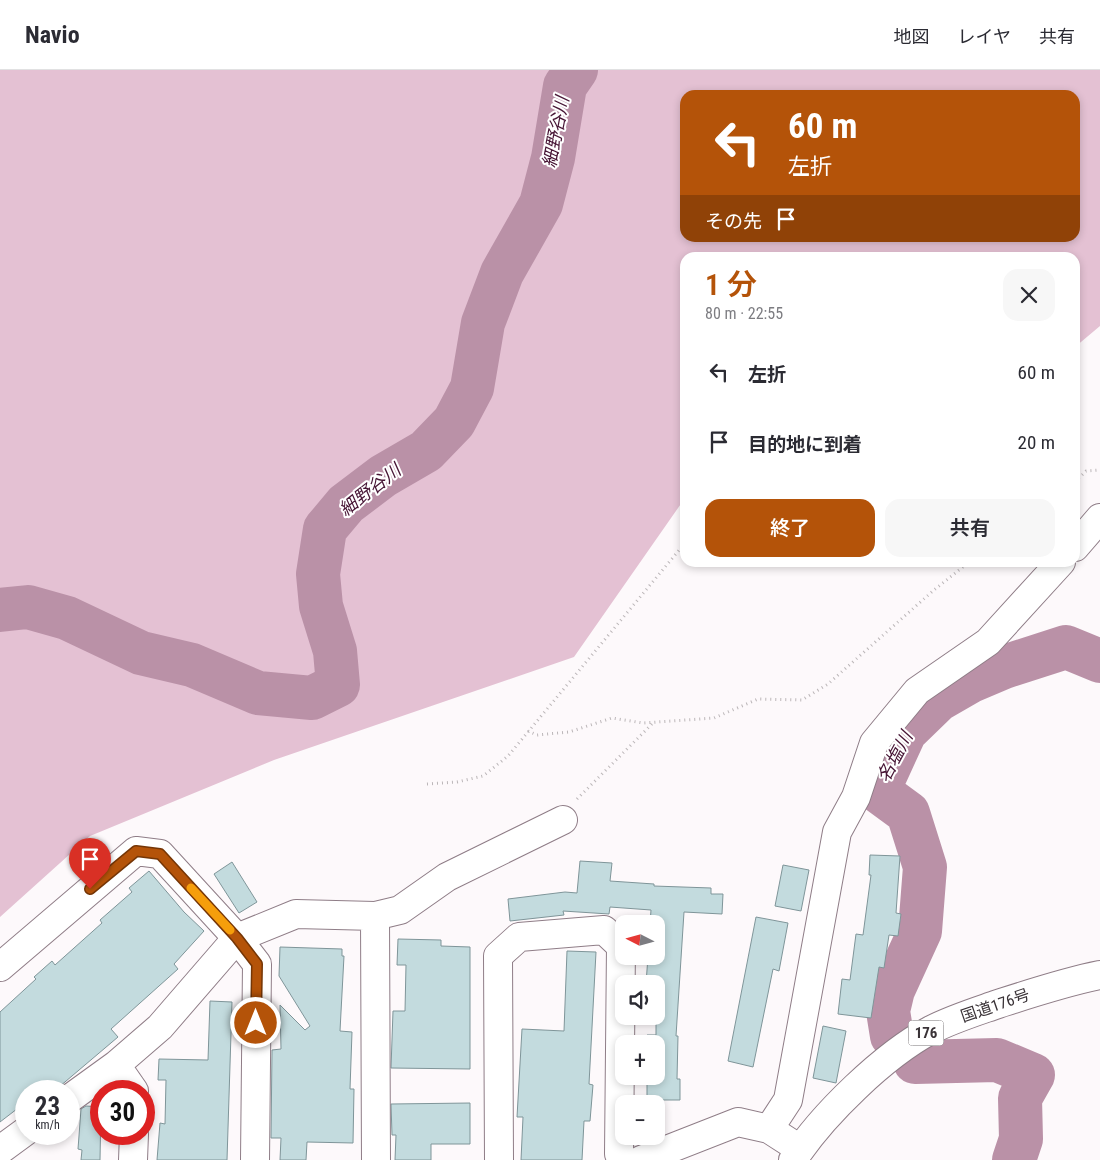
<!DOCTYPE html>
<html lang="ja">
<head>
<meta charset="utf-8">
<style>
  :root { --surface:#fff; --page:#f7f7f7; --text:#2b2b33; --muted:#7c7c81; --line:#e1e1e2; --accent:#b45309 }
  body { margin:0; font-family:"Roboto Condensed","Noto Sans JP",sans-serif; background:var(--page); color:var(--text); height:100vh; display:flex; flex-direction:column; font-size:19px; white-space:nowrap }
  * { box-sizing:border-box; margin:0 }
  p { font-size:16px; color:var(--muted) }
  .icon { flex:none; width:28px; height:28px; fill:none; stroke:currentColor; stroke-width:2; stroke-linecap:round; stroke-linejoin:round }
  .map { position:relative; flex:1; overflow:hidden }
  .details { position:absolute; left:680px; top:182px; width:400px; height:315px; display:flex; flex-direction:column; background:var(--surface); border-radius:15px; box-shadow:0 2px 8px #0003 }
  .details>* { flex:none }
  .guide { position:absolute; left:680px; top:20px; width:400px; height:152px; border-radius:15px; box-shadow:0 2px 8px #0003; background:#b45309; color:#fff; overflow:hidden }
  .needle { width:32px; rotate:276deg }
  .tools { position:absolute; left:615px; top:845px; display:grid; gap:10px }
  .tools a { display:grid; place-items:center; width:50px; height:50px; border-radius:10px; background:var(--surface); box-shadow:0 2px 8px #0003; font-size:25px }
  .speed { position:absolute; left:15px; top:1010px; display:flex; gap:10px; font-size:25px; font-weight:700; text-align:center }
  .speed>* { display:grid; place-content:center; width:65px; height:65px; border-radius:50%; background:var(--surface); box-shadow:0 2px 8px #0003; line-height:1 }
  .speed small { font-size:12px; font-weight:400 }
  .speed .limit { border:8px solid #d22; background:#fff; color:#111 }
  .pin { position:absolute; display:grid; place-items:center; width:42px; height:42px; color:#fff; margin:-51px -21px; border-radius:50% 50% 50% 0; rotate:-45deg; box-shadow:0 0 5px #0007 }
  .pin .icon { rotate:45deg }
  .me { position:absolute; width:55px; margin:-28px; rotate:0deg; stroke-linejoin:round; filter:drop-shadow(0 0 4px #0008) }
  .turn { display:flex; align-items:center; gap:18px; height:105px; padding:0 25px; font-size:22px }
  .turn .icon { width:65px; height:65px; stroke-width:2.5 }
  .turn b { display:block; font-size:35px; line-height:42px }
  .then { display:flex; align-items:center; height:48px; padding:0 25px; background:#0003; gap:10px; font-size:19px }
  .round { display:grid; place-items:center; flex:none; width:52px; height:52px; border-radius:15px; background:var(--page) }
  .summary { display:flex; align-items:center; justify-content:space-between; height:85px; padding:0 25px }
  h1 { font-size:30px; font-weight:600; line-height:38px; color:var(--accent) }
  .cta { display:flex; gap:10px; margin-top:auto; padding:10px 25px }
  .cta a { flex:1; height:58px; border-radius:15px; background:var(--accent); color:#fff; font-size:20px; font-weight:600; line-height:58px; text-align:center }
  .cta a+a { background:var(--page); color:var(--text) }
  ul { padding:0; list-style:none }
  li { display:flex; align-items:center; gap:15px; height:70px; padding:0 25px }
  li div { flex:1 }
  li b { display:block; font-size:19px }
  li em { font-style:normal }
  header { display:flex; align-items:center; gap:30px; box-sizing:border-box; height:70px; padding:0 25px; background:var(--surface); border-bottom:1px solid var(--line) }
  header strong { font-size:24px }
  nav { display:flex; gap:28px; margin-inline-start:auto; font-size:18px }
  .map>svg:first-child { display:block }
  .green { fill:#e4c1d3; fill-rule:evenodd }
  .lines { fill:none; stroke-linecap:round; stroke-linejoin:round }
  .river { stroke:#ba91a7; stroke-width:44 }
  .building { fill:#c3dbde; stroke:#7f9599 }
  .minor-casing { stroke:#8f7d87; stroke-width:30 }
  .highway-casing { stroke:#8f7d87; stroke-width:30 }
  .path { stroke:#bbb6b8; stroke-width:3; stroke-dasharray:1 4; stroke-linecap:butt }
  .minor { stroke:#fff; stroke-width:28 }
  .highway { stroke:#fff; stroke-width:28 }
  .route-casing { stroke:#753606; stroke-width:12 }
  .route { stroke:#b45309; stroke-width:9 }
  .slow { stroke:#f59e0b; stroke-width:9 }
  .labels { text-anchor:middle; stroke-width:4; stroke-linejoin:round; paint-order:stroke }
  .shield { fill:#fff; stroke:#757073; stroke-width:1 }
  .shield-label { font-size:15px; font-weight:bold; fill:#3a3337 }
  .street-label { font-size:16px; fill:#3a3337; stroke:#fff }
  .water-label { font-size:18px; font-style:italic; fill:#461434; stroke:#fff }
</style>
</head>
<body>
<header>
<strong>Navio</strong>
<nav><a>地図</a><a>レイヤ</a><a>共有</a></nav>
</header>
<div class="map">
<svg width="1100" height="1090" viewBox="0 0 1100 1090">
  <rect width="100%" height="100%" fill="#fdf9fb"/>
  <path class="green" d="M 0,0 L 1100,0 L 1100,256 L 1075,277 L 1075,188 L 685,188 L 685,428 L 574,587 L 274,690 L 90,766 L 0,847 ZM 685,25 L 1075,25 L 1075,168 L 685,168 Z"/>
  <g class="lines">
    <path class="river" d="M 0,540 L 28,537 L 67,548 L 141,583 L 192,595 L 258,623 L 312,628 L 338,615 L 335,581 L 321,536 L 318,504 L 325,459 L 346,434 L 383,406 L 426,381 L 454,352 L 472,318 L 483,253 L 502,203 L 541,134 L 553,88 L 565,16 L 576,0
      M 892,966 L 888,941 L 893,920 L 920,861 L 925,797 L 908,743 L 878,721 L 905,662 L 938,630 L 971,611 L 1004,597 L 1066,577 L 1100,591
      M 915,992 L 997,990 L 1033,1005 L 1020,1028 L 1021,1069 L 1014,1090"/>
  </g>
  <path class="building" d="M 870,785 L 900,786 L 896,843 L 901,844 L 898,866 L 889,865 L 884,898 L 879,897 L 871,948 L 838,944 L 842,909 L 850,910 L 856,864 L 863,865 L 871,805 L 869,805 Z
    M 580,791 L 612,793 L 610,811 L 654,814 L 654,816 L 711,818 L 711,824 L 723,824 L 722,844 L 684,842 L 676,966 L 678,966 L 677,1009 L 680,1009 L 680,1030 L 647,1030 L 647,1006 L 656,1006 L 656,974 L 647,974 L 647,965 L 656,965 L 656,914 L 646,914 L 648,886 L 656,886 L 656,854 L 650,854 L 651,840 L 610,837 L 609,844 L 563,841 L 564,845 L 510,851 L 508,829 L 565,822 L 577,823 Z
    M 232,792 L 257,832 L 239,843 L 214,804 Z
    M 783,795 L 809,800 L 801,841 L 775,836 Z
    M 149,801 L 184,842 L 204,861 L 174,894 L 178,899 L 111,959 L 118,967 L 59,1017 L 54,1011 L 43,1021 L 26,1021 L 26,1032 L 0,1052 L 0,942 L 36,909 L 34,907 L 52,891 L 55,895 L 102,853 L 100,850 L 132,822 L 129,818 Z
    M 756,847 L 788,853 L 779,901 L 773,899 L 753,997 L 728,991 Z
    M 398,869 L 441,870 L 441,876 L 470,877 L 470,999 L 391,998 L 393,941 L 405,941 L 406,895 L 397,895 Z
    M 280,877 L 342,879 L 342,886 L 344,886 L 340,961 L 352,962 L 350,1019 L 354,1019 L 353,1073 L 307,1072 L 306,1090 L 280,1090 L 281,1068 L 271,1068 L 272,980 L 281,979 L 280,935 L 305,960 L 310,956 L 279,906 Z
    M 567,881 L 596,882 L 589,1014 L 593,1015 L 590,1051 L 584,1051 L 582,1090 L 521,1090 L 523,1047 L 517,1047 L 522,959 L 564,961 Z
    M 210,931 L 232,932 L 227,1090 L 157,1090 L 160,1053 L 165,1054 L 166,1010 L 158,1010 L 159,989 L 208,990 Z
    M 823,956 L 846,961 L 836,1013 L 813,1008 Z
    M 470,1033 L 470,1074 L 431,1074 L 431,1090 L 395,1090 L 396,1065 L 392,1065 L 391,1034 Z
    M 86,1036 L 101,1037 L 100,1090 L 81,1090 L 82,1080 L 78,1079 L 81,1039 Z"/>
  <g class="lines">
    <defs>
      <path id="minor" d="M 1075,477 L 1100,448
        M 375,846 L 376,1090
        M 0,897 L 136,781 L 160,784 L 237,868 L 257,894 L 255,1090
        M 116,995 L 134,1021
        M 69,1029 L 116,995 L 160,957 L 237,868 L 296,844 L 375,846 L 400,840 L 447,807 L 563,750
        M 769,1059 L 788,1030 L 837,762 L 856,727 L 874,673 L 917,621 L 988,572 L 1061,492
        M 0,1080 L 26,1061
        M 133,1090 L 134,1064
        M 499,1090 L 498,886 L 519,867 L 604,860 L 621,876 L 619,1084 L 622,1090
        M 641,1090 L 738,1052 L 769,1059 L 800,1079"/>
      <path id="highway" d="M 793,1090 C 822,1045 884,985 931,960 C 952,949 975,942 998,934 C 1032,923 1065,912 1100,905"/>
    </defs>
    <use href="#minor" class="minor-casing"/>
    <use href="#highway" class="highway-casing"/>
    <path class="path" d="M 1075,412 L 1086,401 L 1100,400
      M 528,661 L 537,665 L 569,662 L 612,648 L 643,653 L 714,648 L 758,629 L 802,630 L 828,614 L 934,520 L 969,492
      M 427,714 L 457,712 L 483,706 L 508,686 L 685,473
      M 577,729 L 652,654"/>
    <use href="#minor" class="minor"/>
    <use href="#highway" class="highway"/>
  </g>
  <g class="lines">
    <defs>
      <path id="route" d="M 90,819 L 136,781 L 160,784 L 237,868 L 257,894 L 256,953"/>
    </defs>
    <use href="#route" class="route-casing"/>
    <use href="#route" class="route"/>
    <path class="slow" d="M 191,818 L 230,860"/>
  </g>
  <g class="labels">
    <rect class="shield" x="908.5" y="950.5" width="35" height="25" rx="4"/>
    <g class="shield-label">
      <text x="926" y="968">176</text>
    </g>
    <g class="street-label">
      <text transform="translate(995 935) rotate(-19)" y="6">国道176号</text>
    </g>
    <g class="water-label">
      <text transform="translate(556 62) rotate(-79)" y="6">細野谷川</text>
      <text transform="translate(370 420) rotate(-38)" y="6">細野谷川</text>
      <text transform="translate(895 687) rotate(-62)" y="6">名塩川</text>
    </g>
  </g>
</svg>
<div class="tools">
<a><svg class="needle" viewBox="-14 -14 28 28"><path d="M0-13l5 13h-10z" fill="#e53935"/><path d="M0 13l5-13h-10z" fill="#7c7c81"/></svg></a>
<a><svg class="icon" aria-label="sound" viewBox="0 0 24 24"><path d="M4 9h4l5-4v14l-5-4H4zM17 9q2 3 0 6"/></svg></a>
<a>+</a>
<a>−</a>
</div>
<div class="speed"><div>23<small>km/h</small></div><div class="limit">30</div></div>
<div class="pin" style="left:90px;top:819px;background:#d93025"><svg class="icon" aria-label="arrive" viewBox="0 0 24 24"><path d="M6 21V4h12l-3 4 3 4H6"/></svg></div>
<svg class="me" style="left:256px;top:953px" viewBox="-20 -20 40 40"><circle r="17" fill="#b45309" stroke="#fff" stroke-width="3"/><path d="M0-11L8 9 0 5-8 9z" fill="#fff"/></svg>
<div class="guide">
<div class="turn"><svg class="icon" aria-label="left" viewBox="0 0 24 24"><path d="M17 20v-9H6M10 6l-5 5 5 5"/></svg><div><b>60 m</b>左折</div></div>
<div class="then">その先<svg class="icon" aria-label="arrive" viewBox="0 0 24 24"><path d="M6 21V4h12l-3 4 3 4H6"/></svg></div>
</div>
<section class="details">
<div class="summary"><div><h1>1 分</h1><p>80 m · 22:55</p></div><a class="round"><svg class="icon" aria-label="close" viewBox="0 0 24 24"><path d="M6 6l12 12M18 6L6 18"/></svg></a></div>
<ul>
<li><svg class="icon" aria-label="left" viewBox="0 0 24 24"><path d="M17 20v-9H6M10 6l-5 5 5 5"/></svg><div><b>左折</b></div><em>60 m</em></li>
<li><svg class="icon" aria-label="arrive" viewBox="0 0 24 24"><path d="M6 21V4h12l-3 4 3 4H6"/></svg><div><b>目的地に到着</b></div><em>20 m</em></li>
</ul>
<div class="cta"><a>終了</a><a>共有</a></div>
</section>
</div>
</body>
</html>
